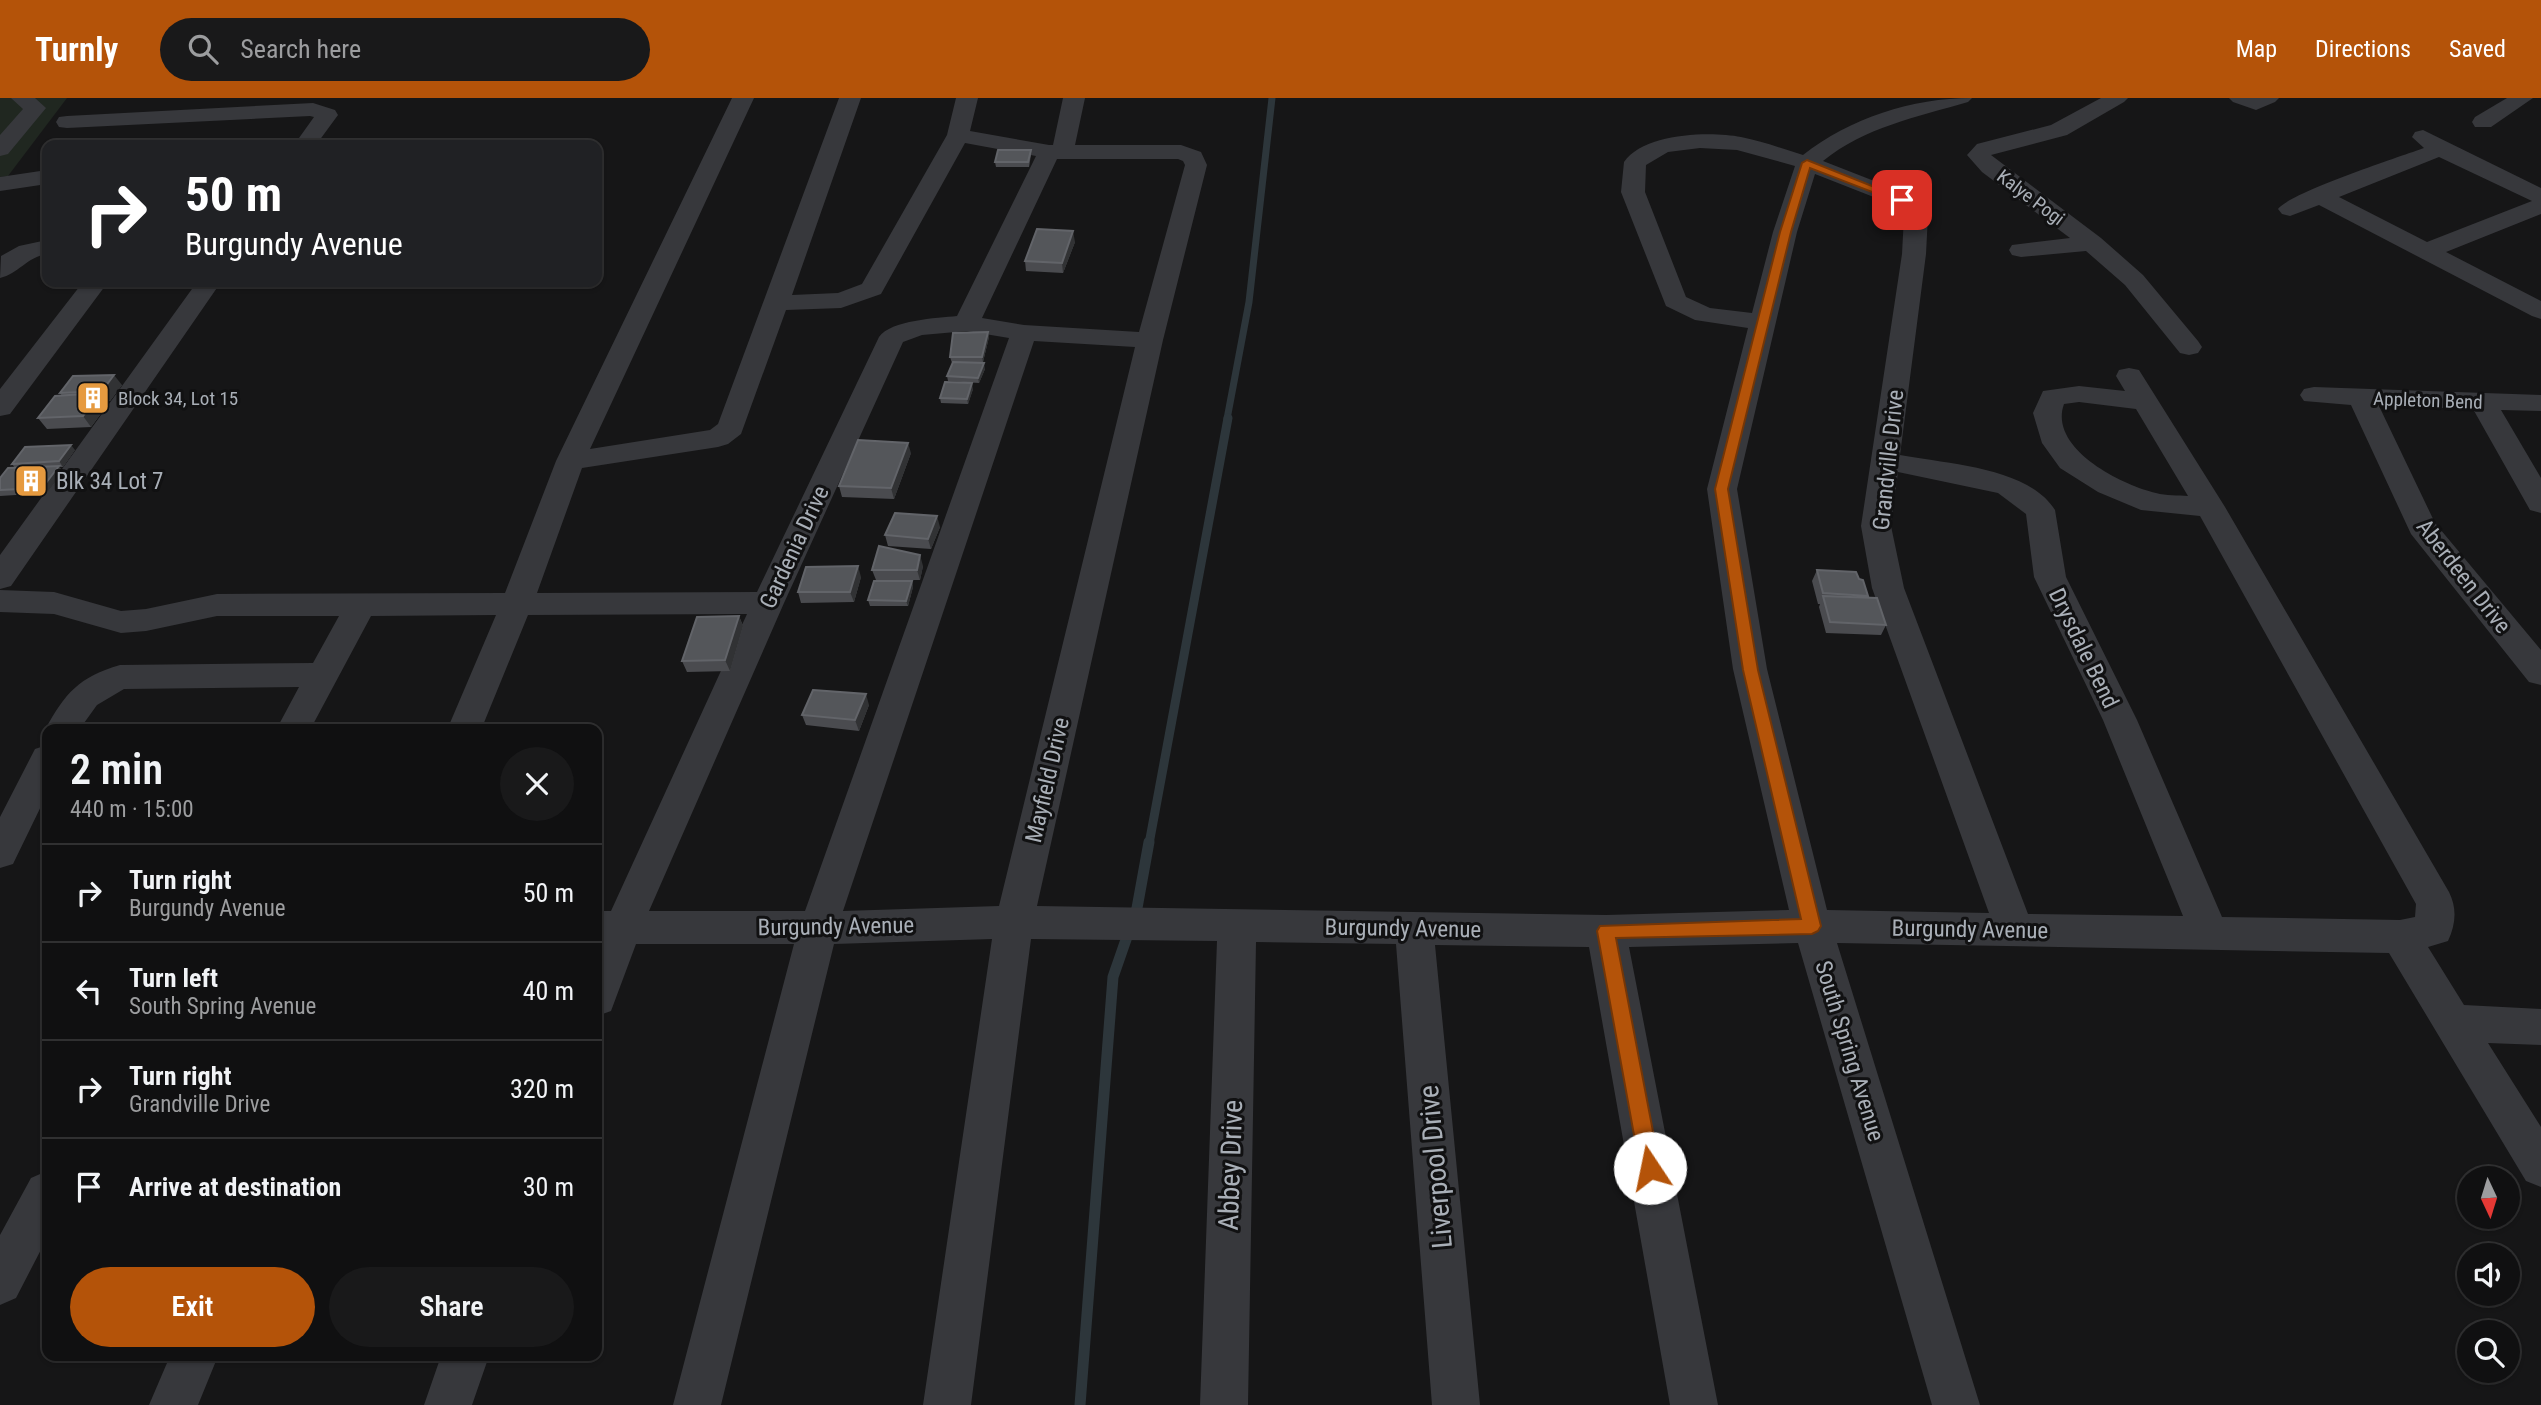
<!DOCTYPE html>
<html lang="en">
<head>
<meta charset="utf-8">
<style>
  :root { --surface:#101011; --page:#19191a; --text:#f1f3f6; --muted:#9c9d9f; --line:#303031; --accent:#b45309 }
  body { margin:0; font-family:"Roboto Condensed",sans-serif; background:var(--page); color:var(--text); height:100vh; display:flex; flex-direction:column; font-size:26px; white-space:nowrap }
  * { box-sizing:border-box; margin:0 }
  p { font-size:23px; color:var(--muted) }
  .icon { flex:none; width:38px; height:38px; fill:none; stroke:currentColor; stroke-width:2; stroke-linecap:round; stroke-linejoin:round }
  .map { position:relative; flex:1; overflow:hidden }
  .drawer { position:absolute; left:42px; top:626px; width:560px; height:637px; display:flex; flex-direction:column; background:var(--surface); border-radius:14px; box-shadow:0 2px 5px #0004,0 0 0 2px var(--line) }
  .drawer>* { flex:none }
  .hud { position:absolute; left:42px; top:42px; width:560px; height:147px; border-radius:14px; box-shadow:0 2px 5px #0004,0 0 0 2px var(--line); background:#202124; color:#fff; overflow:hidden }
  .needle { width:46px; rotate:176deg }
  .controls { position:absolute; left:2457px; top:1068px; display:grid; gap:14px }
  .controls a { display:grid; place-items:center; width:63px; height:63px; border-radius:50%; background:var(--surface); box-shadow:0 2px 5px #0004,0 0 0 2px var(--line); font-size:35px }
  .pin { position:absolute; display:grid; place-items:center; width:60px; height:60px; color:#fff; margin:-30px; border-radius:14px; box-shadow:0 4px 10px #0006 }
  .me { position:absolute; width:77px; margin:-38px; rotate:349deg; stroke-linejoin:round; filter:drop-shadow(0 0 5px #0008) }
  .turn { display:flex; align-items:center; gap:24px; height:147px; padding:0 28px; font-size:32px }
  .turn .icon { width:91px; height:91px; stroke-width:2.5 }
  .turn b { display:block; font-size:49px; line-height:60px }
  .round { display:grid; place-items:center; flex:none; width:74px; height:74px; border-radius:37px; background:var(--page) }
  .head { display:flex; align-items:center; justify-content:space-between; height:119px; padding:0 28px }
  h1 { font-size:42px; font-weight:600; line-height:52px }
  .button { display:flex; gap:14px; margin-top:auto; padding:14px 28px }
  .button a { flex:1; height:80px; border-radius:42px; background:var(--accent); color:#fff; font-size:28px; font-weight:600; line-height:80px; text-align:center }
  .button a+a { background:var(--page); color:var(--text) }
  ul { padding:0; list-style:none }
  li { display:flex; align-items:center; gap:21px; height:98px; padding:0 28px; border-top:2px solid var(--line) }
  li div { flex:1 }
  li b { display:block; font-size:26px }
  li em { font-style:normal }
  header { display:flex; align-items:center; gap:42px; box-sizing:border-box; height:98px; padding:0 35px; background:var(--accent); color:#fff }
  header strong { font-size:33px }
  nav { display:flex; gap:38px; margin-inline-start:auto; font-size:24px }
  .search { width:490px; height:63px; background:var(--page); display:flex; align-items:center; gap:18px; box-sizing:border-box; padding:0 24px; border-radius:38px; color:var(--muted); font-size:26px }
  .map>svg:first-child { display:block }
  .green { fill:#202720 }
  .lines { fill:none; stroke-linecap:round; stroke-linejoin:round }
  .stream-far2 { stroke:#2d363b; stroke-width:7 }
  .stream-far1 { stroke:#2d363b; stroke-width:9 }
  .stream { stroke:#2d363b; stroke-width:11 }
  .minor { fill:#37383c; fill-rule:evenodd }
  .wall { fill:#4a4b4f }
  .shaded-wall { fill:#313234 }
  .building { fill:#54565a; stroke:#626469; stroke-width:2 }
  .route { fill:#b45309; stroke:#753606; stroke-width:2 }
  .labels { text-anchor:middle; stroke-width:6; stroke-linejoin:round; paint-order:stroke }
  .far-street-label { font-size:19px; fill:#a9afb7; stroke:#111112 }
  .far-poi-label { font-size:19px; fill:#a9afb7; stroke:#111112; text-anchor:start }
  .street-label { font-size:23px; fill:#a9afb7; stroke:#111112 }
  .poi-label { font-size:23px; fill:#a9afb7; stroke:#111112; text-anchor:start }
  .near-street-label { font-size:28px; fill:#a9afb7; stroke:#111112 }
</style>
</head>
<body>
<header>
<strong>Turnly</strong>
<div class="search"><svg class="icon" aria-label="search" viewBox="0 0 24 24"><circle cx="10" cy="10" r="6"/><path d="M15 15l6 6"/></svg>Search here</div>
<nav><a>Map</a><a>Directions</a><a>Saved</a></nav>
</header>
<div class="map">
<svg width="2541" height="1307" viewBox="0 0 2541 1307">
  <rect width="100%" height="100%" fill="#161617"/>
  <path class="green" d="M 0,0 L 67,0 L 8,78 L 0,79 Z"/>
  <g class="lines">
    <path class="stream-far2" d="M 1227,321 L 1249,204 L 1272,0"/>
    <path class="stream-far1" d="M 1149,746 L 1228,320"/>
    <path class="stream" d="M 1080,1307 L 1113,879 L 1137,810 L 1149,744"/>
    <path class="minor" d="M 11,0 L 35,0 L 46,10 L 8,56 L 0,58 L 0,37 L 23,11 Z
      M 732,0 L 754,0 L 590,351 L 710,332 L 718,326 L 839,0 L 861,0 L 792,197 L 838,195 L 862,186 L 947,37 L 956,0 L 978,0 L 970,33 L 1049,47 L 1053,47 L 1063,0 L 1085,0 L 1075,47 L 1181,47 L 1201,54 L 1207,67 L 1163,242 L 1037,808 L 1606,817 L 1789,812 L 1733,571 L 1707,391 L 1748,230 L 1695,222 L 1666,208 L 1621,94 L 1624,64 C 1644,35 1710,33 1741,39 C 1762,43 1783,51 1803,57 C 1850,20 1912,0 1972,0 L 1968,4 C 1917,19 1865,29 1823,63 L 1910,97 L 1928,117 L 1926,156 L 1900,357 C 1947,366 2028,369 2055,412 L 2066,479 L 2137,622 L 2222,819 L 2400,822 L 2415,819 L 2416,806 L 2200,418 L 2141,412 L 2098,394 L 2060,370 L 2042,345 L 2033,315 L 2043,293 L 2079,288 L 2125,293 L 2116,278 L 2119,272 L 2129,270 L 2139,272 L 2225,409 L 2449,794 C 2457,810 2456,826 2448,843 L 2428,849 L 2464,907 L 2541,911 L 2541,947 L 2488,945 L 2541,1029 L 2541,1089 L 2526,1083 L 2389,855 L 1837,845 L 1980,1307 L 1932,1307 L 1798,845 L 1629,849 L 1718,1307 L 1670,1307 L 1589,849 L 1435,847 L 1480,1307 L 1432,1307 L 1396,846 L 1256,844 L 1248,1307 L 1200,1307 L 1217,843 L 1031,841 L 971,1307 L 923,1307 L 992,841 L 834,846 L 721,1307 L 673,1307 L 794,846 L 636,846 L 611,913 L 597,918 L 597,813 L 611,813 L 747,516 L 528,517 L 481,632 L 447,632 L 496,517 L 371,518 L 310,632 L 276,632 L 299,589 L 124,591 L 97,607 L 79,632 L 47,632 L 47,637 L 45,632 C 65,595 79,579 120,567 L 313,565 L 339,518 L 217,518 L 146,533 L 121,535 L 54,516 L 0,514 L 0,492 L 54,494 L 121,513 L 146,511 L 217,496 L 505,495 L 556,363 ZM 965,45 L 1036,58 L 957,218 C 937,220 891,222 879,239 L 757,494 L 537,495 L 582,370 L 718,349 L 728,346 L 741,336 L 786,212 L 841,210 L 881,196 ZM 1700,50 L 1737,52 L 1795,68 L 1773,134 L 1752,215 L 1710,210 L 1686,199 L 1645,94 L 1646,67 L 1668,54 ZM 1057,61 L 1178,61 L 1183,63 L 1185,67 L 1139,234 L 1024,227 L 982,220 ZM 1815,76 L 1894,107 L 1904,118 L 1902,156 L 1861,428 L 1872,490 L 1989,815 L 1827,812 L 1767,571 L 1737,391 L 1797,134 ZM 967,233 L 1009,240 L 805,813 L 649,813 L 784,505 L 903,244 L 922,237 ZM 1034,243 L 1135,249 L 999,808 L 843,813 ZM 2079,304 L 2136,311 L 2188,398 C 2178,397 2166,398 2156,395 C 2121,387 2048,350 2064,306 ZM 1898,374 L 1998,395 L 2026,416 L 2034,479 L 2103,622 L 2183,818 L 2028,816 L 1904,490 L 1891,428 Z
      M 2101,0 L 2128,0 L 2124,4 L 2067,37 L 1991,57 L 2101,140 L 2143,177 L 2198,243 L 2202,249 L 2198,255 L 2189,257 L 2180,255 L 2125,187 L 2086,153 L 2021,159 L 2012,157 L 2009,152 L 2012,147 L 2070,140 L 1982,74 L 1967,57 L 1977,46 L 2051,27 Z
      M 2229,0 L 2279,0 L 2275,4 L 2256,12 L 2233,4 Z
      M 2507,0 L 2533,0 L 2491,29 L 2475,29 L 2472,24 L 2475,19 Z
      M 313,5 L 335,12 L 338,17 L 316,47 L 294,47 L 314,19 L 310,18 L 67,30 L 59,29 L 56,24 L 59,19 L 67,18 Z
      M 2423,32 L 2541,90 L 2541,116 L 2446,154 L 2541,203 L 2541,221 L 2532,218 L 2319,107 L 2290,118 L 2282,116 L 2278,111 C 2289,95 2399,59 2424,50 L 2412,39 L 2415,34 ZM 2439,59 L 2532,103 L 2427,144 L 2339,99 Z
      M 47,72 L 47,86 L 0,93 L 0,79 Z
      M 47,142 L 47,156 C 27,159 18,176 0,180 L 1,158 L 19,148 Z
      M 83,184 L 108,184 L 10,316 L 0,318 L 0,291 Z
      M 197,184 L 221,184 L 11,488 L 0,491 L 0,457 Z
      M 2314,289 L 2541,297 L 2541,313 L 2501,312 L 2541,380 L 2541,415 L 2530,412 L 2473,311 L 2379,308 L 2435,425 L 2541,552 L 2541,587 L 2529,584 L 2411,436 L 2351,307 L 2304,303 L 2300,297 L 2304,291 Z
      M 47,647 L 47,696 L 13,766 L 0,770 L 0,719 L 35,651 Z
      M 47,1073 L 47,1140 L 16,1200 L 0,1207 L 0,1137 L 31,1080 Z
      M 170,1258 L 218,1258 L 198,1307 L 149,1307 Z
      M 441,1258 L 489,1258 L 472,1307 L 424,1307 Z"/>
  </g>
  <path class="wall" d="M 1031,52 L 1031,57 L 1029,69 L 996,69 L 995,64 Z
    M 1075,144 L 1063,175 L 1026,173 L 1025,163 Z
    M 988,234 L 989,239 L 983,264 L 964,264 L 985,271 L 979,285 L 948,283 L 947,278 L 953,265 L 952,265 L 950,259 Z
    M 122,287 L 110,303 L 106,303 L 108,306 L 91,329 L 47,331 L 38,320 L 62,298 L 60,295 Z
    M 973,291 L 968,306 L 941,305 L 940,300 Z
    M 75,352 L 63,369 L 59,369 L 63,374 L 47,395 L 0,398 L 0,380 L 15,370 L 12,366 Z
    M 911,355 L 894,401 L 842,399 L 839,388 Z
    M 940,429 L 931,451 L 888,448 L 885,437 Z
    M 923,468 L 920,482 L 876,482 L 872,472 Z
    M 1817,472 L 1859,481 L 1868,498 L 1867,500 L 1886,527 L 1881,537 L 1826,535 L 1819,509 L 1820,506 L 1818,506 L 1812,483 Z
    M 861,479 L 854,504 L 801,505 L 798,494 Z
    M 912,483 L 913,489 L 908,508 L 870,508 L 868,502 Z
    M 739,518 L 743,528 L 730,573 L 687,574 L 682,563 Z
    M 869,607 L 859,633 L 806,627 L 802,617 Z"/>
  <path class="shaded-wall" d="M 1073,133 L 1075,144 L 1063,175 L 1062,165 Z
    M 988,234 L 989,239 L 983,264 L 982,259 Z
    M 984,265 L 985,271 L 979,285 L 978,280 Z
    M 114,277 L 122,287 L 110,303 L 102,293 Z
    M 972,285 L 973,291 L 968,306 L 967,301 Z
    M 100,295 L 108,306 L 91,329 L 83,318 Z
    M 908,345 L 911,355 L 894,401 L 891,390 Z
    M 71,347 L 75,352 L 63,369 L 59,363 Z
    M 59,368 L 63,374 L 47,395 L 42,390 Z
    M 937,418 L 940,429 L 931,451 L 928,441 Z
    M 920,457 L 923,468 L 920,482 L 917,472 Z
    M 858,468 L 861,479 L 854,504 L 850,494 Z
    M 912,483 L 913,489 L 908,508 L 906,503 Z
    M 739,518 L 743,528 L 730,573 L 725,562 Z
    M 866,596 L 869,607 L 859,633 L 855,622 Z"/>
  <path class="building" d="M 998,52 L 1031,52 L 1028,64 L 995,64 Z
    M 1037,131 L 1073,133 L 1062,165 L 1025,163 Z
    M 988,234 L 982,259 L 950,259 L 953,235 Z
    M 953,264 L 984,265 L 978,280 L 947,278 Z
    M 114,277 L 102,293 L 60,295 L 73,278 Z
    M 945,284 L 972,285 L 967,301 L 940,300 Z
    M 100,295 L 83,318 L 38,320 L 55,298 Z
    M 858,342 L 908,345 L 891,390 L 839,388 Z
    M 71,347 L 59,363 L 12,366 L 25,349 Z
    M 59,368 L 42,390 L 0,392 L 0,380 L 8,370 Z
    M 895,415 L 937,418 L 928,441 L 885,437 Z
    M 879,448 L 920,457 L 917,472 L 872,472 Z
    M 858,468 L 850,494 L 798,494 L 806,469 Z
    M 1817,472 L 1856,474 L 1859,481 L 1863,482 L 1868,498 L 1823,495 Z
    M 874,483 L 912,483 L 906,503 L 868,502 Z
    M 1823,498 L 1877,500 L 1886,527 L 1830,524 Z
    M 739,518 L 725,562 L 682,563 L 697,519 Z
    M 813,592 L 866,596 L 855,622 L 802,617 Z"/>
  <path class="route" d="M 1807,62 L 1907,102 L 1898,104 L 1810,70 L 1791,134 L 1728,391 L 1758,572 L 1821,828 L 1818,833 L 1812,836 L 1616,840 L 1660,1070 L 1657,1077 L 1650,1080 L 1643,1077 L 1640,1070 L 1597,833 L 1600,828 L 1801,821 L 1743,572 L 1715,391 L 1780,134 L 1802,65 Z"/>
  <defs>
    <symbol id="building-square" viewBox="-11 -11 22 22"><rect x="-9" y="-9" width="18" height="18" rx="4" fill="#e69a3f" stroke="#111112"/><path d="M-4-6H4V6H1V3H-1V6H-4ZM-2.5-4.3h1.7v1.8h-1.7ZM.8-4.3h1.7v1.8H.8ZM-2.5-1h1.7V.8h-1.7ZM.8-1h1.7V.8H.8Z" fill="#fff"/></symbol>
  </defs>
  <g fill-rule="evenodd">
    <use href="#building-square" x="74" y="281" width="38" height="38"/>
    <use href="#building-square" x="12" y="364" width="38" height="38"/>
  </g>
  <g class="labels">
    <g class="far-street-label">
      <text transform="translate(2031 99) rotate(37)" y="7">Kalye Pogi</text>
      <text transform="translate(2428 302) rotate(2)" y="7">Appleton Bend</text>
    </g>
    <g class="far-poi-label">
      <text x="118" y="307">Block 34, Lot 15</text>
    </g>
    <g class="street-label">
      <text transform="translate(1888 362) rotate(-84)" y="8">Grandville Drive</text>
      <text transform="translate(794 449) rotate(-65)" y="8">Gardenia Drive</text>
      <text transform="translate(2464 478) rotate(52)" y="8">Aberdeen Drive</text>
      <text transform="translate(2084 550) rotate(64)" y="8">Drysdale Bend</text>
      <text transform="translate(1047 682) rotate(-77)" y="8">Mayfield Drive</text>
      <text transform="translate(836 828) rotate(-1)" y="8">Burgundy Avenue</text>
      <text transform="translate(1403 830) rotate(1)" y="8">Burgundy Avenue</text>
      <text transform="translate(1970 831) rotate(1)" y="8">Burgundy Avenue</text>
      <text transform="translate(1850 953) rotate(73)" y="8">South Spring Avenue</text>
    </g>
    <g class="poi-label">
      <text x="56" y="391">Blk 34 Lot 7</text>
    </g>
    <g class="near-street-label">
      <text transform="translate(1230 1067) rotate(-88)" y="10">Abbey Drive</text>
      <text transform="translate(1435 1069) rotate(-95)" y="10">Liverpool Drive</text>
    </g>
  </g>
</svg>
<div class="controls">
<a><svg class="needle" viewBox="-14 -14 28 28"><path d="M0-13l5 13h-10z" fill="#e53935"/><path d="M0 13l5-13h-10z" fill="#9c9d9f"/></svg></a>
<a><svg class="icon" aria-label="sound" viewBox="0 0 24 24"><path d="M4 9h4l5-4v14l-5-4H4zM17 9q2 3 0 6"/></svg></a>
<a><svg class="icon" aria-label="search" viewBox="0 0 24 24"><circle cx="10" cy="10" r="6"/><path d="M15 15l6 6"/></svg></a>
</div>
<div class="pin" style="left:1902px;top:102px;background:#d93025"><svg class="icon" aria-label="arrive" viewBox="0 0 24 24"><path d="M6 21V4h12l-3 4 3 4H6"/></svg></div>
<svg class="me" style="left:1650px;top:1070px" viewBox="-20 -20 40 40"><circle r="19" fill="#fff"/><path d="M0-13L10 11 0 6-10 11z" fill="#b45309"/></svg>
<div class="hud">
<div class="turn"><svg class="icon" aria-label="right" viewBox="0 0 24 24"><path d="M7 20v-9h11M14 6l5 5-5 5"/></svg><div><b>50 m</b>Burgundy Avenue</div></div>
</div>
<section class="drawer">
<div class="head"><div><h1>2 min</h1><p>440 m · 15:00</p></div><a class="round"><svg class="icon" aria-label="close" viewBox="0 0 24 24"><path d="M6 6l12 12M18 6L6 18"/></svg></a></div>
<ul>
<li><svg class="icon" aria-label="right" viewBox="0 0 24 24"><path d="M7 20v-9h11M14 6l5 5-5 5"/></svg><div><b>Turn right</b><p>Burgundy Avenue</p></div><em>50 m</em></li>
<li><svg class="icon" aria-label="left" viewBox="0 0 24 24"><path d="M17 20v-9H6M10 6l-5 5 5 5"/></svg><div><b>Turn left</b><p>South Spring Avenue</p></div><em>40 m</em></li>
<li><svg class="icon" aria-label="right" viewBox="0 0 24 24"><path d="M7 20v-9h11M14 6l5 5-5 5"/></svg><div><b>Turn right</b><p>Grandville Drive</p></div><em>320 m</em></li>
<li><svg class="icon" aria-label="arrive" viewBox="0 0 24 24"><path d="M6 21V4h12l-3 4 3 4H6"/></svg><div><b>Arrive at destination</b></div><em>30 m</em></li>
</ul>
<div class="button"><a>Exit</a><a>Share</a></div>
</section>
</div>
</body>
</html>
